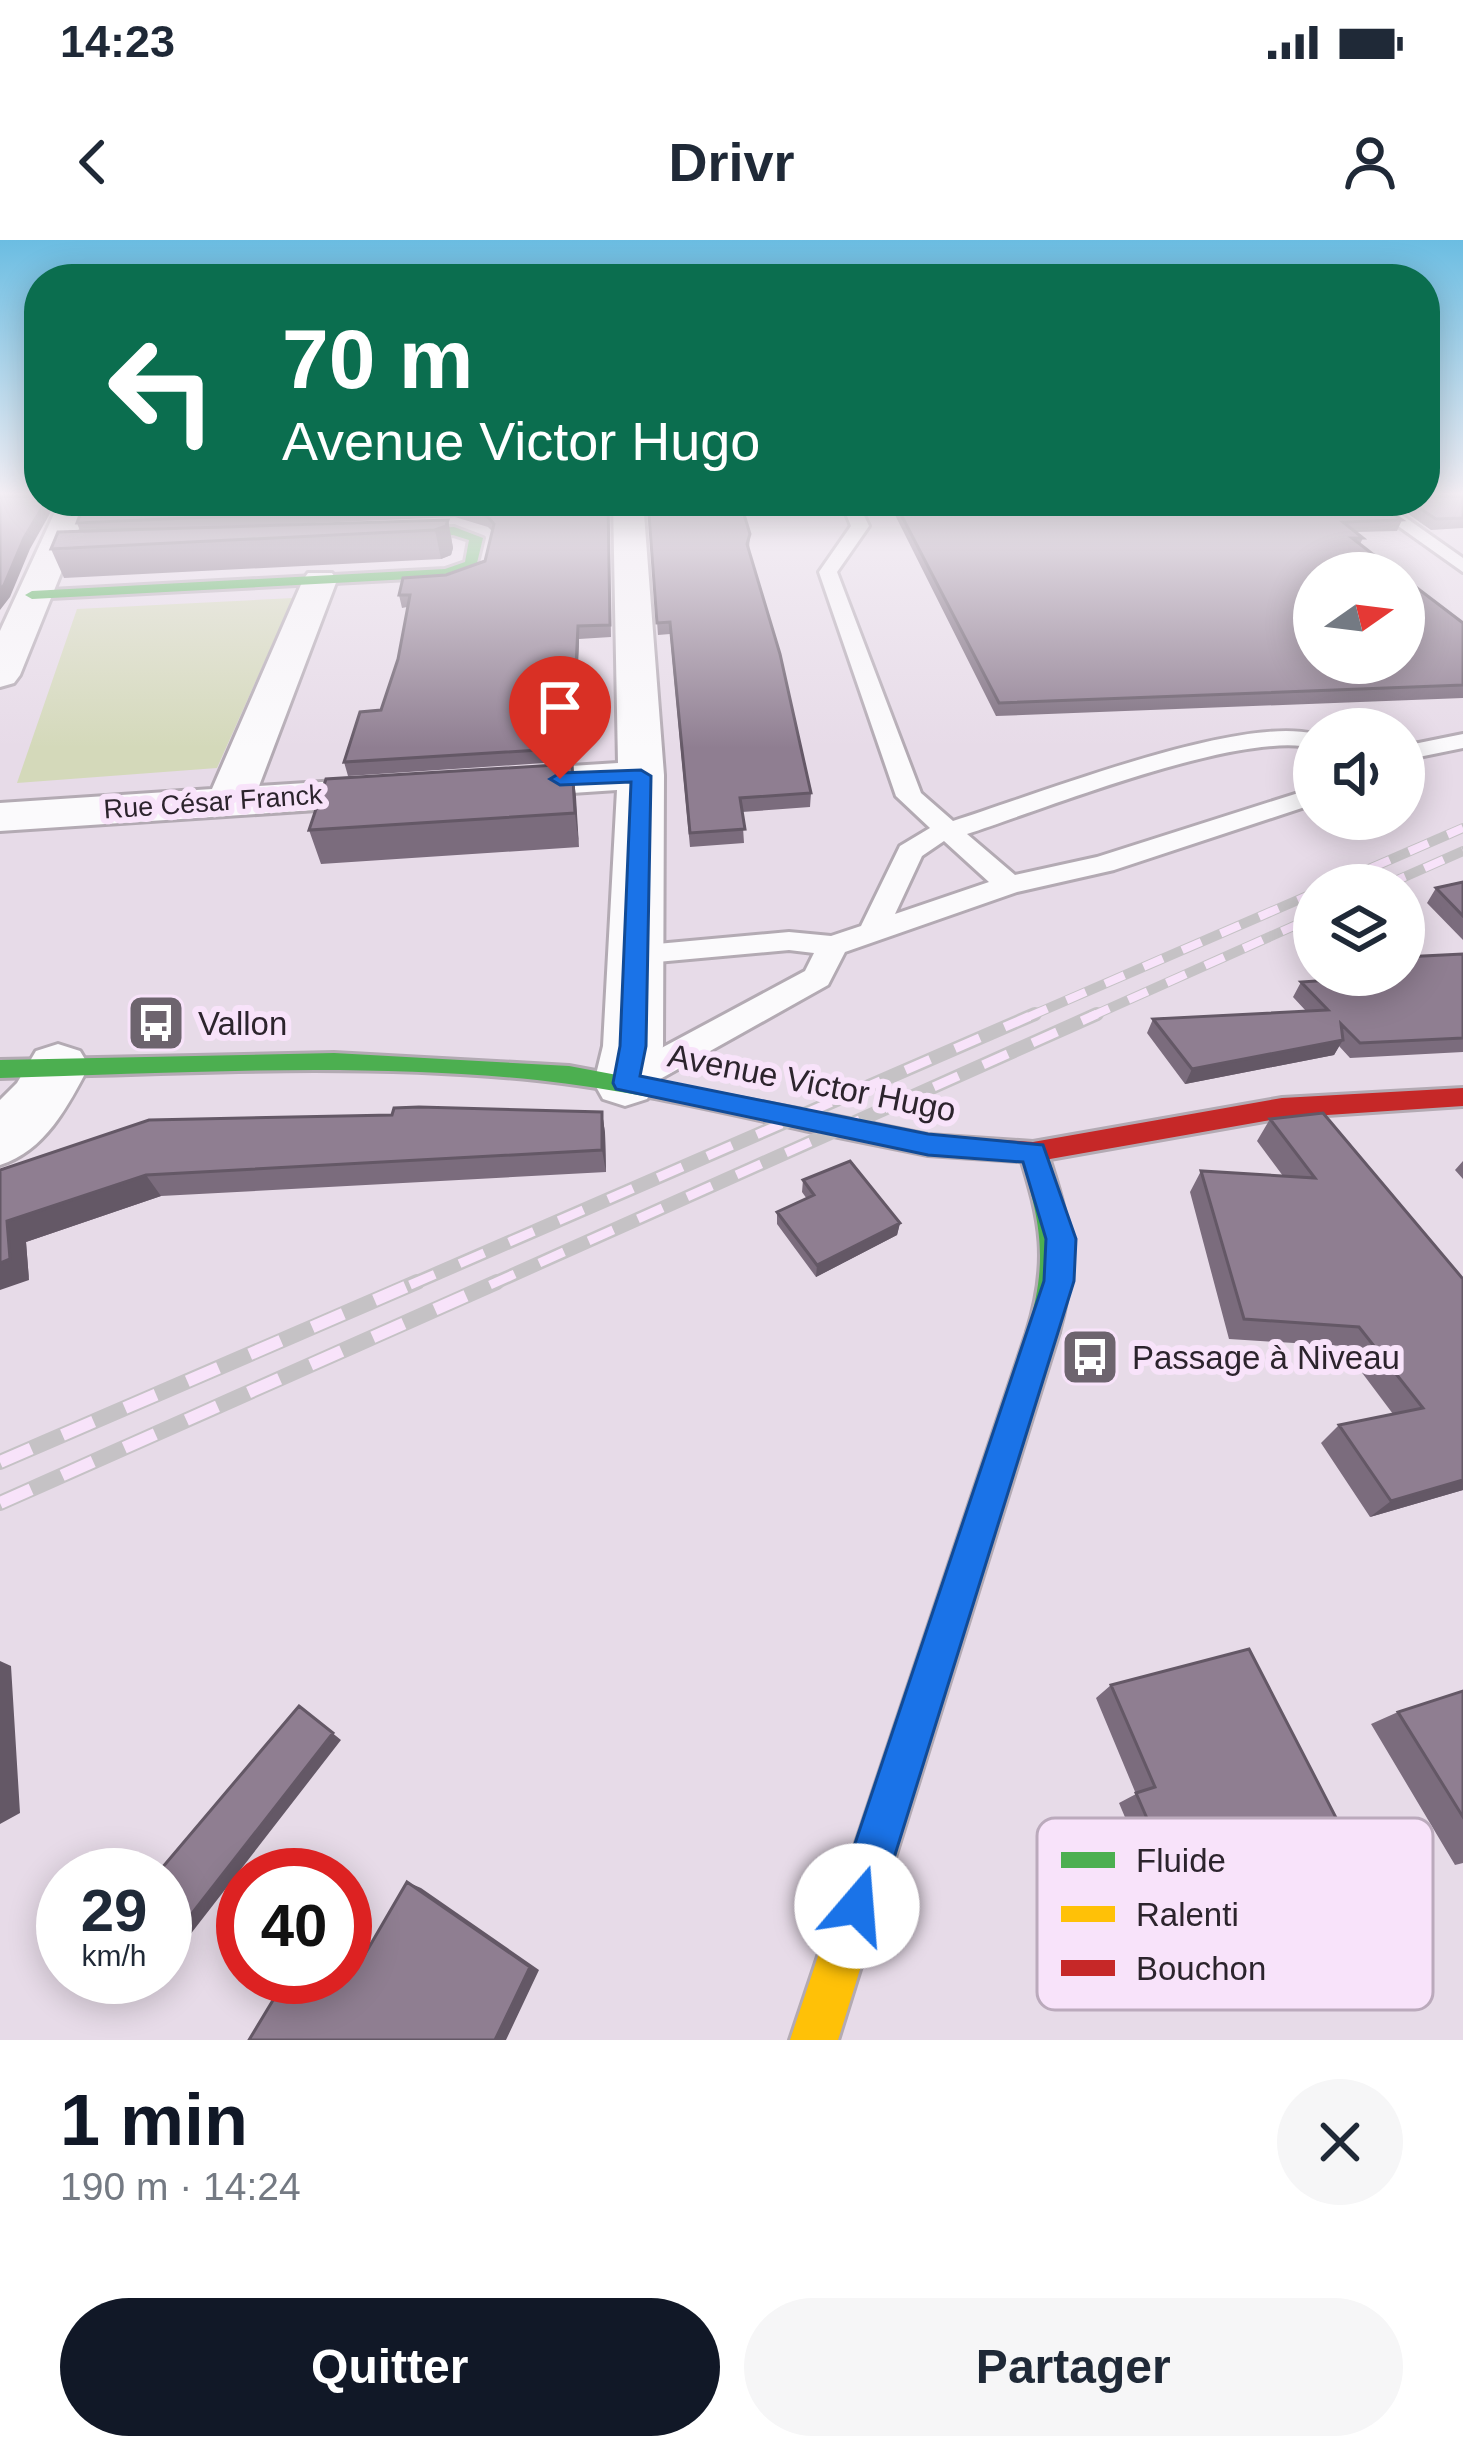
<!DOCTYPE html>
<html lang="fr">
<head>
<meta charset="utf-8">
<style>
  :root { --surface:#fff; --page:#f6f6f7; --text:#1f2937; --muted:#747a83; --accent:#111827 }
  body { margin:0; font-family:Arial,sans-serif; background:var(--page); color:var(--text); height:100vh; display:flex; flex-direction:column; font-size:45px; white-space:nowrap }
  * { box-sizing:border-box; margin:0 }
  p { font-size:39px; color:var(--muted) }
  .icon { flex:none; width:66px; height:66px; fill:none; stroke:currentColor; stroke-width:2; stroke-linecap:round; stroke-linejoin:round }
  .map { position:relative; height:1800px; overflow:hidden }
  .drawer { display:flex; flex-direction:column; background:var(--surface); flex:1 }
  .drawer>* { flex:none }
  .banner { position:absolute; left:24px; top:24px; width:1416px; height:252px; border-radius:48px; box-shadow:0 6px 30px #0003; background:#0b6e4f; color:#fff; overflow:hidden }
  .needle { width:78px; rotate:76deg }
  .buttons { position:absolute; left:1293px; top:312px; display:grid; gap:24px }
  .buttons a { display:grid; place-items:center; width:132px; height:132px; border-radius:50%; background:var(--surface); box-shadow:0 6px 30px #0003; font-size:60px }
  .speed { position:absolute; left:36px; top:1608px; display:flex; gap:24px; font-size:60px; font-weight:700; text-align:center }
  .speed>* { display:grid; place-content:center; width:156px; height:156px; border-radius:50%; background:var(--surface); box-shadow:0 6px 30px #0003; line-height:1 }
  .speed small { font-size:30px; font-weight:400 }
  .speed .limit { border:18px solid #d22; background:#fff; color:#111 }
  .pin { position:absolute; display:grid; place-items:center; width:102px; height:102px; color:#fff; margin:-123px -51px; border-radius:50% 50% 50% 0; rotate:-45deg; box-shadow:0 0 12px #0007 }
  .pin .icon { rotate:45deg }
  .me { position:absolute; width:132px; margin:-66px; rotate:18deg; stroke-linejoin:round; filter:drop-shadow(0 0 9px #0008) }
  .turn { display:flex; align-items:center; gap:42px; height:252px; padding:0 60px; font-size:54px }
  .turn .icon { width:156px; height:156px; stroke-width:2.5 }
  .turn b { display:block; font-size:84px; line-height:102px }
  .round { display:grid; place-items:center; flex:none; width:126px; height:126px; border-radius:63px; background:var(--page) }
  .head { display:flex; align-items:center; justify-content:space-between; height:204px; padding:0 60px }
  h1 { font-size:72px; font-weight:600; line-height:90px; color:var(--accent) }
  .button { display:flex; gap:24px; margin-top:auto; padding:24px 60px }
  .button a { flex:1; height:138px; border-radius:72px; background:var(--accent); color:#fff; font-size:48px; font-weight:600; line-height:138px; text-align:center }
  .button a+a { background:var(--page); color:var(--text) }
  .status { display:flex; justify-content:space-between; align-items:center; height:84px; padding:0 60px; background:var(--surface); direction:ltr }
  .status svg { height:33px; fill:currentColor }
  header { display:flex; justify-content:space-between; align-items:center; height:156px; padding:0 60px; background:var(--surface); font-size:54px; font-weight:600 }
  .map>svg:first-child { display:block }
  .green { fill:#d4d9ba }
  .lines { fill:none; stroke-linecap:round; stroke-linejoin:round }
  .lane-casing { stroke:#b3aab3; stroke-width:6 }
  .street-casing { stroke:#b3aab3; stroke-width:6 }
  .fast-casing { stroke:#b3aab3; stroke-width:6 }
  .slow-casing { stroke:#b3aab3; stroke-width:6 }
  .jam-casing { stroke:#b3aab3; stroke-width:6 }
  .lane { fill:#fbfafc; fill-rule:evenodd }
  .street { fill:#fbfafc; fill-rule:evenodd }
  .fast { fill:#4caf50; fill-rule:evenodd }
  .slow { fill:#ffc107; fill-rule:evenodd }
  .jam { fill:#c62828; fill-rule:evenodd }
  .rail-far2-casing { stroke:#c5c2c5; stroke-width:10 }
  .rail-far1-casing { stroke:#c5c2c5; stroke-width:14 }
  .rail-casing { stroke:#c5c2c5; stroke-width:16 }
  .rail-far2 { stroke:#f8e3fa; stroke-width:8; stroke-dasharray:21; stroke-linecap:butt }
  .rail-far1 { stroke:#f8e3fa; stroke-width:9; stroke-dasharray:27; stroke-linecap:butt }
  .rail { stroke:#f8e3fa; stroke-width:12; stroke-dasharray:34; stroke-linecap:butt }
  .wall { fill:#7b6c7d }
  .shaded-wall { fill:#645866 }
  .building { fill:#8f7e91; stroke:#645866; stroke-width:3 }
  .route { fill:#1a73e8; stroke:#114b97; stroke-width:3 }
  .labels { text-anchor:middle; stroke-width:12; stroke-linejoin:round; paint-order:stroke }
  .far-street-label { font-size:27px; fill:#2c242d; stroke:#f8e3fa }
  .poi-label { font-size:33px; fill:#2c242d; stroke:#f8e3fa; text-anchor:start }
  .street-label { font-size:33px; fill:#2c242d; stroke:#f8e3fa }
  .key { fill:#f8e3fa; stroke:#bbaabc; stroke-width:3 }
  .key-label { font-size:33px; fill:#2c242d }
</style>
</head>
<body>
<div class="status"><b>14:23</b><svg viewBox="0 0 49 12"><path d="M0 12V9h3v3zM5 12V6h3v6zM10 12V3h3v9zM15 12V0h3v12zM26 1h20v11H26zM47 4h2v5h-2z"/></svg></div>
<header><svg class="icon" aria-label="back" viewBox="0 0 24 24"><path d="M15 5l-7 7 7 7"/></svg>Drivr<svg class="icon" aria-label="person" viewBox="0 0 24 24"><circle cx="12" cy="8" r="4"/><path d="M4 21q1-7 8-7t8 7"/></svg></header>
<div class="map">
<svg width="1463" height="1800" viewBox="0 0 1463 1800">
  <rect width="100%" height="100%" fill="#e7dbe8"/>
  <path class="green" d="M 293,358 L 217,528 L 17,543 L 77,369 Z"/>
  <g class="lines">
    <defs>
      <path id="lane" d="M 841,261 L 857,261 L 869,286 L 837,332 L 921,553 L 953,581 C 1036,555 1237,475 1314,494 L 1314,508 C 1240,490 1047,568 967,594 L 1015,635 L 1097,617 L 1314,548 L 1314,564 L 1114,630 L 1017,652 L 845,712 L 828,745 L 637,852 L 625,855 L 613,852 L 608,843 L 613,834 L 805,731 L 814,713 L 789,710 L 635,724 L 620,714 L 624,707 L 789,692 L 831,696 L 861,686 L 900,606 L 930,588 L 896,556 L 819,332 L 851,286 ZM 944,601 L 989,642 L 895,674 L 922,616 Z
        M 1363,261 L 1382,261 L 1463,318 L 1463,332 Z
        M 1463,494 L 1463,508 L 1404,520 L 1404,506 Z"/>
      <path id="street" d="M 60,261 L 90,261 L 20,435 L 14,443 L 0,447 L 0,391 Z
        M 613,261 L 643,261 L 664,535 L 663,806 L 656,843 L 647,859 L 625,866 L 603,859 L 594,843 L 603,806 L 617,550 L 0,591 L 0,563 L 212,549 L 303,340 L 308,333 L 332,333 L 337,340 L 259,546 L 618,523 Z
        M 58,804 L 80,811 L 89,826 C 68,866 45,911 0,925 L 0,860 L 17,843 L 36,811 Z"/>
      <path id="fast" d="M 454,287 L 483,298 L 476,327 L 447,337 L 32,359 L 25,355 L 32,351 L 445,329 L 465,322 L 469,300 L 453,295 L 362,299 L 355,295 L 362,291 Z
        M 334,813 L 569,826 L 814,872 L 827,882 L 814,892 C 722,872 630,850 537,840 C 359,822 178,833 0,838 L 0,820 Z
        M 1033,902 L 1043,905 L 1047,912 C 1070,981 1079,1020 1059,1092 L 1054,1102 L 1043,1106 L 1032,1102 L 1027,1092 C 1049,1021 1041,982 1019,912 L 1023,905 Z"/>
      <path id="slow" d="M 1043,1078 L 1054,1082 L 1059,1092 L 838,1800 L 790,1800 L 1027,1092 L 1032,1082 Z"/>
      <path id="jam" d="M 1463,848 L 1463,866 L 1282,878 L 1033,922 L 928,915 L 814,892 L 801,882 L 814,872 L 928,895 L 1033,902 L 1282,858 Z"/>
    </defs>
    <use href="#lane" class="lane-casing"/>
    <use href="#street" class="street-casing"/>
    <use href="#fast" class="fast-casing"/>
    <use href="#slow" class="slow-casing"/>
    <use href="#jam" class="jam-casing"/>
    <use href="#lane" class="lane"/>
    <use href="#street" class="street"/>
    <use href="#fast" class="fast"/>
    <use href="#slow" class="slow"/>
    <use href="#jam" class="jam"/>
    <defs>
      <path id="rail-far2" d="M 1332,645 L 1463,588
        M 1386,645 L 1463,611
        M 1028,777 L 1314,653
        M 1090,777 L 1314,677"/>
      <path id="rail-far1" d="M 410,1045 L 1035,774
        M 490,1045 L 1097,774"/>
      <path id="rail" d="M 0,1222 L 417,1042
        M 0,1263 L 497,1042"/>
    </defs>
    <use href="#rail-far2" class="rail-far2-casing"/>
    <use href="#rail-far1" class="rail-far1-casing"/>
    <use href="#rail" class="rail-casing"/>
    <use href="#rail-far2" class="rail-far2"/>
    <use href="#rail-far1" class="rail-far1"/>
    <use href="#rail" class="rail"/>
  </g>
  <path class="wall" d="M 1463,256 L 1463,288 L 1431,290 L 1390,261 L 1425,261 Z
    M 84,261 L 609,261 L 611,397 L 579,399 L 574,521 L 348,536 L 344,522 L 381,470 L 398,419 L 407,367 L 402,368 L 399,355 L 485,321 L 492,291 L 488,287 L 455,277 L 267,285 L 448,280 L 453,308 L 451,315 L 441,319 L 64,338 L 51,309 L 80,291 L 77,283 Z
    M 648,261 L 750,294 L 749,310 L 811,553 L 810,567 L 742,572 L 744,603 L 690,607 L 670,394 L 658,395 Z
    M 888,261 L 1374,261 L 1402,280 L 1397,291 L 1356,292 L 1363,298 L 1360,304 L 1463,383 L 1463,458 L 996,476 Z
    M 572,524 L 579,607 L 321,624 L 309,590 Z
    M 1463,642 L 1463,700 L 1427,663 L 1436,648 Z
    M 1463,714 L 1463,812 L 1350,818 L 1339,806 L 1334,815 L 1185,844 L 1147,793 L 1153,779 L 1306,771 L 1293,757 L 1301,742 L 1329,740 L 1325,735 L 1404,735 Z
    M 602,872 L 605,893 L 606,932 L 161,956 L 26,1002 L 29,1040 L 0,930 Z
    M 1323,873 L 1463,1250 L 1370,1277 L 1321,1203 L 1339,1185 L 1393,1174 L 1342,1106 L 1229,1099 L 1190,952 L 1201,931 L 1283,936 L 1257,901 L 1270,879 Z
    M 1463,921 L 1463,939 L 1455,930 Z
    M 803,940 L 900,983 L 897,995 L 816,1037 L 777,984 L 777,972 L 807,959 L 802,952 Z
    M 1111,1445 L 1347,1599 L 1159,1658 L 1119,1563 L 1136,1554 L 1096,1458 Z
    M 1463,1451 L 1463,1623 L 1455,1625 L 1371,1484 L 1398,1472 Z"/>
  <path class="shaded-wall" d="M 46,261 L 57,261 L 30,309 L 10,357 L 0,370 L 0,350 L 24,298 Z
    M 448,280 L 453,308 L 451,315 L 441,319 L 435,290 Z
    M 578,386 L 579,399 L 574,521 L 572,508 Z
    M 572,524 L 576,557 L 579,607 L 575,573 Z
    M 1343,800 L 1334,815 L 1185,844 L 1192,829 Z
    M 602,872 L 605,893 L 606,932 L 602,910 Z
    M 146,935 L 161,956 L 26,1002 L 29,1040 L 0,1050 L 0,1023 L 7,981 Z
    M 900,983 L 897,995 L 816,1037 L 817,1025 Z
    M 1463,1240 L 1463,1250 L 1370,1277 L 1391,1261 Z
    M 0,1421 L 11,1426 L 20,1573 L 0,1584 Z
    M 299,1466 L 341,1500 L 172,1718 L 165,1717 L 165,1708 Z
    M 407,1642 L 421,1648 L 539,1730 L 506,1800 L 495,1800 Z
    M 345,1700 L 378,1724 L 361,1721 L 345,1709 Z"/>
  <path class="building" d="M 0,256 L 39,256 L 39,261 L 46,261 L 24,298 L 4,345 L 0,350 Z
    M 1425,256 L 1463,256 L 1463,278 L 1436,279 L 1409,261 L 1425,261 Z
    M 85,261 L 608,261 L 610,385 L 578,386 L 572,508 L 344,522 L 360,472 L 381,470 L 398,419 L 410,355 L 399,355 L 403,338 L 446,335 L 485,321 L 494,284 L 487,276 L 453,266 L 77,283 Z
    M 648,261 L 740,261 L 750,294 L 747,304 L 780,414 L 811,553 L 740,558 L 745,589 L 690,593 L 670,382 L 657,383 Z
    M 894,261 L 1374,261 L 1402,280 L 1343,282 L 1363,298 L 1352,298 L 1397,333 L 1314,333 L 1314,423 L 1404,423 L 1404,338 L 1463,383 L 1463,445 L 999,463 Z
    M 448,280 L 446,286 L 435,290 L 51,309 L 58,292 Z
    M 572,524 L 575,573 L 309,590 L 326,539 Z
    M 1463,642 L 1463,676 L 1436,648 Z
    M 1463,714 L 1463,798 L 1360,803 L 1341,784 L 1343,800 L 1192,829 L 1153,779 L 1328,770 L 1301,742 L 1347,739 L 1344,735 L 1404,735 L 1404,717 Z
    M 419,867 L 602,872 L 602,910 L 146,935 L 7,981 L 10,1019 L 0,1023 L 0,930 L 149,880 L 392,875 L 394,868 Z
    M 1323,873 L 1463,1039 L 1463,1240 L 1391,1261 L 1339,1185 L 1423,1168 L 1359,1087 L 1244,1079 L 1201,931 L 1315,938 L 1270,879 Z
    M 850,921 L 900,983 L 817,1025 L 777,972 L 814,955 L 803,940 Z
    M 1249,1409 L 1347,1599 L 1179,1652 L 1136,1553 L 1155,1547 L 1111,1445 Z
    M 1463,1451 L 1463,1577 L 1398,1472 Z
    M 299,1466 L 333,1493 L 165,1708 L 165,1635 L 156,1635 Z
    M 407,1642 L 530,1727 L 495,1800 L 249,1800 L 287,1737 L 345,1737 L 345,1709 L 361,1721 Z"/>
  <linearGradient id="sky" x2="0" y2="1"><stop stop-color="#6bbde2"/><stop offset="0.5" stop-color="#f4eff5"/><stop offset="1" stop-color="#f4eff5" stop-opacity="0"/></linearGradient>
  <rect width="1463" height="508" fill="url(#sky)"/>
  <path class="route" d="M 641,530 L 651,536 L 646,806 L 640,836 L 928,894 L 1043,905 L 1076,999 L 1074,1041 L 879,1666 L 873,1682 L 857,1689 L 841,1682 L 834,1666 L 1044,1041 L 1046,999 L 1023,922 L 928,915 L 616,849 L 613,843 L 620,806 L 631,542 L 560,545 L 550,539 L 560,533 Z"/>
  <defs>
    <symbol id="bus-square" viewBox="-11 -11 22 22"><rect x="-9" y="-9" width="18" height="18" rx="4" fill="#6d646e" stroke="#f8e3fa"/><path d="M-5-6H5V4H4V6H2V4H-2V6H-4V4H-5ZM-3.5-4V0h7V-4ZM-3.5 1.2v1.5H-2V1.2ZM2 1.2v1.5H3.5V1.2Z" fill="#fff"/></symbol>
  </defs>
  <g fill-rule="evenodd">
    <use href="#bus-square" x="123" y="750" width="66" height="66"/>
    <use href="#bus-square" x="1057" y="1084" width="66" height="66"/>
  </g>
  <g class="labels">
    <g class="far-street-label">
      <text transform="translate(213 562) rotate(-4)" y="9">Rue César Franck</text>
    </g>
    <g class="poi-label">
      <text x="198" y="795">Vallon</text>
      <text x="1132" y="1129">Passage à Niveau</text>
    </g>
    <g class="street-label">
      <text transform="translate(812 842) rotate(11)" y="12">Avenue Victor Hugo</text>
    </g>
  </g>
  <rect x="1037" y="1578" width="396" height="192" rx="18" class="key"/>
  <rect x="1061" y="1612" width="54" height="16" fill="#4caf50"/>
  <rect x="1061" y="1666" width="54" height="16" fill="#ffc107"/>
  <rect x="1061" y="1720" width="54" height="16" fill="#c62828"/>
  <g class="key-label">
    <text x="1136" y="1632">Fluide</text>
    <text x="1136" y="1686">Ralenti</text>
    <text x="1136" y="1740">Bouchon</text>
  </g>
</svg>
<div class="buttons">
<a><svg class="needle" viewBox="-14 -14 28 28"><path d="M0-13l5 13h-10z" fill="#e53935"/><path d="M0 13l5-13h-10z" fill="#747a83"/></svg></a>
<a><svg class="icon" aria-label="sound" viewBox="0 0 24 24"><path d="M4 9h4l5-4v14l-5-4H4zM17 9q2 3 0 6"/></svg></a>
<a><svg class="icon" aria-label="layers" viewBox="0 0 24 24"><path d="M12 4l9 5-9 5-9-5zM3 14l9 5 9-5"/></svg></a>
</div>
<div class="speed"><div>29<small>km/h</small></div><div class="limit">40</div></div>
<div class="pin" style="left:560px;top:539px;background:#d93025"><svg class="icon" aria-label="arrive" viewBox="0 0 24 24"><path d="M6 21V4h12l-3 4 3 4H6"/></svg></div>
<svg class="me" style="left:857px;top:1666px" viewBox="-20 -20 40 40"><circle r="19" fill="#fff"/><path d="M0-13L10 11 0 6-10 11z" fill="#1a73e8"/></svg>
<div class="banner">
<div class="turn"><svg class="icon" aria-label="left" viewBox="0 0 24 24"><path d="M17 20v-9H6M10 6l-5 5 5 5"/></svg><div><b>70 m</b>Avenue Victor Hugo</div></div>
</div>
</div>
<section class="drawer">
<div class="head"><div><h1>1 min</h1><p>190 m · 14:24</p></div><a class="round"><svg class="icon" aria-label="close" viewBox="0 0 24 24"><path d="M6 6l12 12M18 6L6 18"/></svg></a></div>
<div class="button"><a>Quitter</a><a>Partager</a></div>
</section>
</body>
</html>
